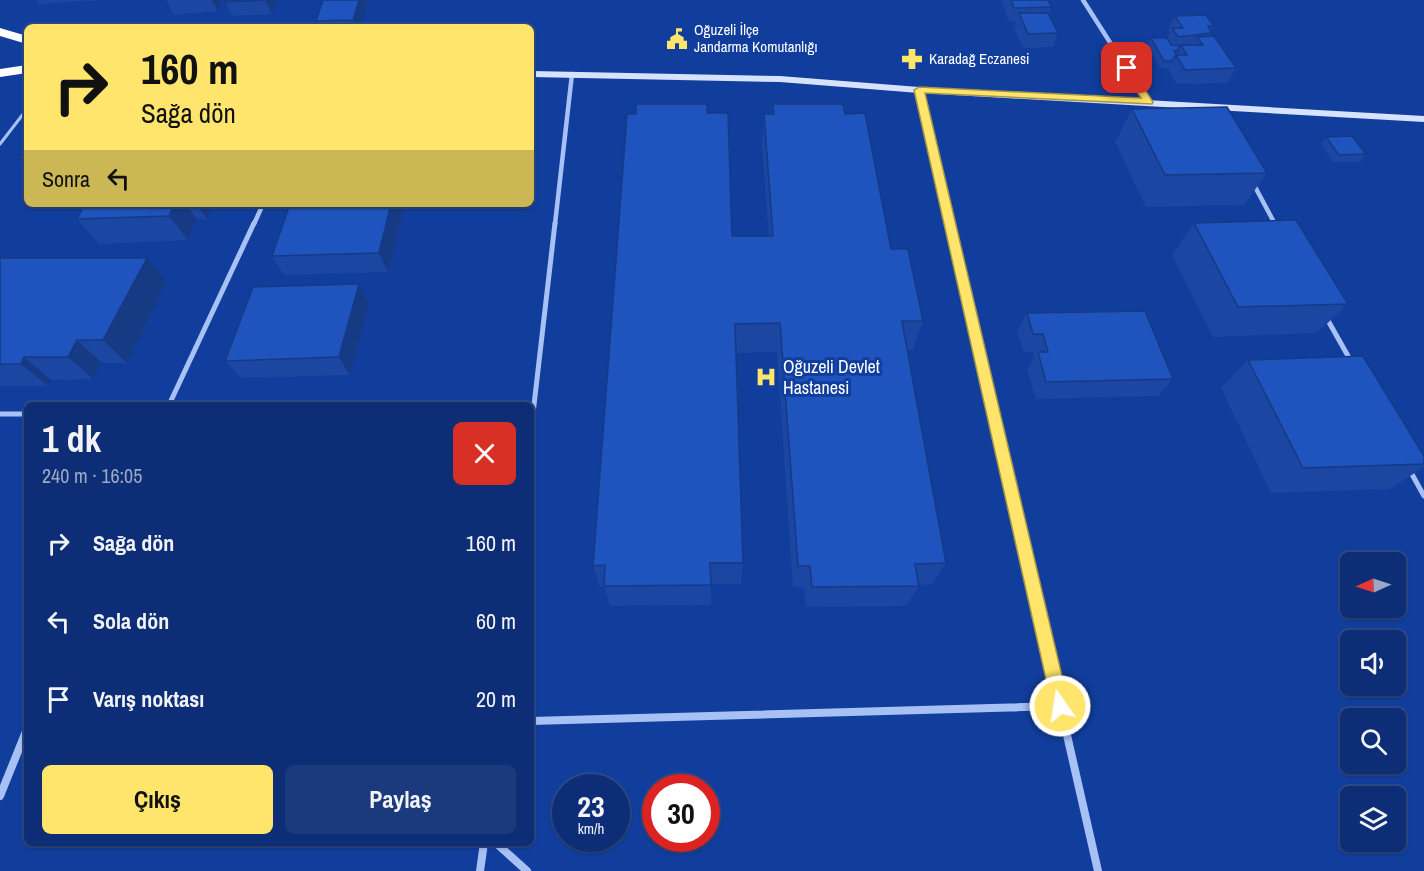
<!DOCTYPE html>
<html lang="tr">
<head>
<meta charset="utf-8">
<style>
  :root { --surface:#0d2e76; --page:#1b3a7e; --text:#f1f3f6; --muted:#9aa8c5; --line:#2d4a88; --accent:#ffe56b }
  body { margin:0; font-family:"Archivo Narrow",sans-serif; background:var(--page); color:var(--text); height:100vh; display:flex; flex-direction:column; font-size:22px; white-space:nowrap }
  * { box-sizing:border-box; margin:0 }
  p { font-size:20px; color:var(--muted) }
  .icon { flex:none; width:33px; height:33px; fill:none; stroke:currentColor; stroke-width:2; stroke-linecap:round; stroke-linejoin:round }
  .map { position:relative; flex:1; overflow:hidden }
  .side { position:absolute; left:24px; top:402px; width:510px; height:444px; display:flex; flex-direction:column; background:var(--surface); border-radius:9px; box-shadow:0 2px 4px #0004,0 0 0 2px var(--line) }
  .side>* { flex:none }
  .guide { position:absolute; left:24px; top:24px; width:510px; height:183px; border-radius:9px; box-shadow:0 2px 4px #0004,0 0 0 2px var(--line); background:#ffe56b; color:#111; overflow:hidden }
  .needle { width:39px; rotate:267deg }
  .buttons { position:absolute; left:1340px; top:552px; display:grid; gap:12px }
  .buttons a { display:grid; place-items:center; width:66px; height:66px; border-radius:9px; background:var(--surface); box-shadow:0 2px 4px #0004,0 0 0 2px var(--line); font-size:30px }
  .speed { position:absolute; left:552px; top:774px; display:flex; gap:12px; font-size:30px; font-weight:700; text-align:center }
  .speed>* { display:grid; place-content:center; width:78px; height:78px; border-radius:50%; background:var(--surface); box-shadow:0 2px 4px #0004,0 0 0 2px var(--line); line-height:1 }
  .speed small { font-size:15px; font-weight:400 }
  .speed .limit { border:9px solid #d22; background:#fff; color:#111 }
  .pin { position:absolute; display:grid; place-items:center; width:51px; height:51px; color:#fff; margin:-26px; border-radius:12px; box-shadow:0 3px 9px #0006 }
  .me { position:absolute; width:66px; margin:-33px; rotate:347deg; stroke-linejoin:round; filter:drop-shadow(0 0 4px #0008) }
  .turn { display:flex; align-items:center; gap:21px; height:126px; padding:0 18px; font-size:27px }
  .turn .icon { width:78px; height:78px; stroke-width:2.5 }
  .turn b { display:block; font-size:42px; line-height:51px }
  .then { display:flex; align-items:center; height:57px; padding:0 18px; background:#0003; gap:12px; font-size:22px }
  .round { display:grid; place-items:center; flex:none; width:63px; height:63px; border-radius:9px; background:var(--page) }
  .head { display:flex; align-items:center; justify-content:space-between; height:102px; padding:0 18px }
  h1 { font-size:36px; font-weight:700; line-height:45px }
  .button { display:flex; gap:12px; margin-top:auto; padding:12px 18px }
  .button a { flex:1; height:69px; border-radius:9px; background:var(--accent); color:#111; font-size:24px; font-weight:700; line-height:69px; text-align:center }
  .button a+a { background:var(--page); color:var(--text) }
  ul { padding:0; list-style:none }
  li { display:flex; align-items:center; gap:18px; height:78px; padding:0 18px }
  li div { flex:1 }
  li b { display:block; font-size:22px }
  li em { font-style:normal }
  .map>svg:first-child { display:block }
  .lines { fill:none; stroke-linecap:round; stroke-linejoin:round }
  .lane { stroke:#a7c1f5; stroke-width:3 }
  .street-far2 { stroke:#a7c1f5; stroke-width:4.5 }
  .street-far1 { stroke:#a7c1f5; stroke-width:5 }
  .street { stroke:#a7c1f5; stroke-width:8 }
  .secondary { fill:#d7e3fd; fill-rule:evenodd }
  .highway { fill:#fff; fill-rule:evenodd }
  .wall { fill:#1b47a3 }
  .shaded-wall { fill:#163a84 }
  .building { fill:#1f53bd; stroke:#163a84; stroke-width:1.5 }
  .route { fill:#ffe56b; stroke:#a69546; stroke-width:1.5 }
  .labels { text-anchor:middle; stroke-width:6; stroke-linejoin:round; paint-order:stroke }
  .far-poi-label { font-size:15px; fill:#fff; stroke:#113e9d; text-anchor:start }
  .poi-label { font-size:18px; fill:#fff; stroke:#113e9d; text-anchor:start }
</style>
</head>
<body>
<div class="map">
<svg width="1424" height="871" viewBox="0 0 1424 871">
  <rect width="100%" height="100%" fill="#113e9d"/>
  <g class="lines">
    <path class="lane" d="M 0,144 L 27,109"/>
    <path class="street-far2" d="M 1083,0 L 1148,102
      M 919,90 L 950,224
      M 1253,183 L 1275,224
      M 254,224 L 263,204
      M 555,224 L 572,74"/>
    <path class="street-far1" d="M 949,223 L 1015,509
      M 1275,223 L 1277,227
      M 1326,317 L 1352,363
      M 169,405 L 254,223
      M 0,414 L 27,414
      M 531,431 L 555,223
      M 1408,467 L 1424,496"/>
    <path class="street" d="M 1015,507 L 1098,871
      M 531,721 L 1060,706
      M 0,796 L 27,729
      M 496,843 L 527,871
      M 480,871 L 484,843"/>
    <path class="secondary" d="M 531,71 L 780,76 L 919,87 L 1424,116 L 1424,122 L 919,93 L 780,82 L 531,77 Z"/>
    <path class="highway" d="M 0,28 L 27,36 L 27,44 L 0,36 Z
      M 27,65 L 27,73 L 0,77 L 0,69 Z"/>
  </g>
  <path class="wall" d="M 36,0 L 102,0 L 38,4 Z
    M 166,0 L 222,0 L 218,11 L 174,15 Z
    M 226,0 L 277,0 L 272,14 L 232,16 L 225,2 Z
    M 323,0 L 368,0 L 361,27 L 319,27 L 316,21 Z
    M 1001,0 L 1048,0 L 1051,7 L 1049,14 L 1058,33 L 1053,47 L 1023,48 L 1014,27 L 1016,22 L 1009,22 Z
    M 1175,16 L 1214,26 L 1211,31 L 1212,33 L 1210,36 L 1236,68 L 1227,83 L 1177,84 L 1168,69 L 1169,68 L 1160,68 L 1147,46 L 1151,38 L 1167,38 L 1170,34 L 1168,30 Z
    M 773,104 L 845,114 L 891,249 L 923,321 L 913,350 L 907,350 L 946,563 L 932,584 L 918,585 L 919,586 L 906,606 L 806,607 L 804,587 L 793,587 L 777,352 L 736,353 L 743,563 L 741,584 L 711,584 L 711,605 L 610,606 L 604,587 L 600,587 L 593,566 L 707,113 L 732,236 L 769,236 L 762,146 L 764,114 L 772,114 Z
    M 1132,109 L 1267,173 L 1244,205 L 1146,207 L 1115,142 Z
    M 1326,137 L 1366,154 L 1360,162 L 1333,162 L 1321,144 Z
    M 27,145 L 27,166 L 25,166 L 19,159 Z
    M 85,204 L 213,204 L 207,219 L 197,219 L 188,240 L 99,244 L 77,219 Z
    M 404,208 L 388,272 L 284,275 L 272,256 Z
    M 1194,223 L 1348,304 L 1317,333 L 1213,337 L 1172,255 Z
    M 0,258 L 147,258 L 167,281 L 127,363 L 102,363 L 93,379 L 51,380 L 48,386 L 0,386 Z
    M 359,284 L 369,303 L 350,375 L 241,378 L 225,361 Z
    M 1027,313 L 1173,379 L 1158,396 L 1036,399 L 1027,370 L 1034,358 L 1033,352 L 1024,352 L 1017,332 Z
    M 1248,360 L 1424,456 L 1424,467 L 1390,489 L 1271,493 L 1221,388 Z"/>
  <path class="shaded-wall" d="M 212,0 L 222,0 L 218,11 Z
    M 265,0 L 277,0 L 272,14 Z
    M 359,0 L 368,0 L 361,27 L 356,27 L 353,20 Z
    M 174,204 L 185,204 L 197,219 L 188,240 L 169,216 Z
    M 196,204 L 213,204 L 207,219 Z
    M 391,204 L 402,204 L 404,208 L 388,272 L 379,253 Z
    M 147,258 L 167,281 L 127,363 L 103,340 Z
    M 359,284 L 369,303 L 350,375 L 339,357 Z
    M 77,340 L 102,363 L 93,379 L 68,357 Z
    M 24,357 L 51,380 L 48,386 L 21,364 Z"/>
  <path class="building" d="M 226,0 L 265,0 L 225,2 Z
    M 323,0 L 359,0 L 353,20 L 316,21 Z
    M 1011,0 L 1048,0 L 1051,7 L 1014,8 Z
    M 1019,13 L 1048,13 L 1058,33 L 1028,34 Z
    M 1206,15 L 1214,26 L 1208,26 L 1212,33 L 1178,37 L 1172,28 L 1183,28 L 1175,16 Z
    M 1214,36 L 1236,68 L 1185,70 L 1176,55 L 1187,55 L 1181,45 L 1203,45 L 1197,37 Z
    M 1151,38 L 1167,38 L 1171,45 L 1180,46 L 1177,51 L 1174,51 L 1177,55 L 1176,55 L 1172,61 L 1164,61 Z
    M 636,104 L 707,104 L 707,113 L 728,113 L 732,236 L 773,236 L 764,114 L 774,114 L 773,104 L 843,104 L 845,114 L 865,113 L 891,249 L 908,249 L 923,321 L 902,321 L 946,563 L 915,564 L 919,586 L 812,587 L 810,566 L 798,566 L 780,323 L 735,324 L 743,563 L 710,563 L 711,585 L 604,586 L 605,565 L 593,566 L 627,114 L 636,114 Z
    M 1227,107 L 1267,173 L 1165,175 L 1132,109 Z
    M 1352,136 L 1366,154 L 1339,155 L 1326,137 Z
    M 27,145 L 27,159 L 19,159 Z
    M 85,204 L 174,204 L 169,216 L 77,219 Z
    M 290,204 L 391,204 L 379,253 L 272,256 Z
    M 1296,220 L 1348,304 L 1238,307 L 1194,223 Z
    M 0,258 L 147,258 L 103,340 L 77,340 L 68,357 L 24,357 L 21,364 L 0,364 Z
    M 359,284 L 339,357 L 225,361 L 253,287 Z
    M 1145,311 L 1173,379 L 1046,382 L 1038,352 L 1048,352 L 1043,334 L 1033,334 L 1027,313 Z
    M 1363,356 L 1424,456 L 1424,464 L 1303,468 L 1248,360 Z"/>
  <path class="route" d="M 1123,66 L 1130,66 L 1153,102 L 1152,104 L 925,93 L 1069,706 L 1066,712 L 1060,714 L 1054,712 L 1052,706 L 914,90 L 919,87 L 1141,98 L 1122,68 Z"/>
  <defs>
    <symbol id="civic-bare" viewBox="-9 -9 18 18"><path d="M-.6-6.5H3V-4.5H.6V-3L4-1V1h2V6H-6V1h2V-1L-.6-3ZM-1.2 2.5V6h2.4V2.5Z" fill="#ffe56b" stroke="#113e9d" stroke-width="2.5" paint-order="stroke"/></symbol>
    <symbol id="pharmacy-bare" viewBox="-9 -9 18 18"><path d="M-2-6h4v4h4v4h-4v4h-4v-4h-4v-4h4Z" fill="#ffe56b" stroke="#113e9d" stroke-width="2.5" paint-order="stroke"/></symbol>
    <symbol id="hospital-bare" viewBox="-9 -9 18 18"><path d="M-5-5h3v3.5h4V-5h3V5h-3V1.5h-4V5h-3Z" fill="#ffe56b" stroke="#113e9d" stroke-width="2.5" paint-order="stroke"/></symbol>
  </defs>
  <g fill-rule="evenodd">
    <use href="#civic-bare" x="662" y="24" width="30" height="30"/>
    <use href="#pharmacy-bare" x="897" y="44" width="30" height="30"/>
    <use href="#hospital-bare" x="751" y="362" width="30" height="30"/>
  </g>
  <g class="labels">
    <g class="far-poi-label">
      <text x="694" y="35">Oğuzeli İlçe<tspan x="694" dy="17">Jandarma Komutanlığı</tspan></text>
      <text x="929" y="64">Karadağ Eczanesi</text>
    </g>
    <g class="poi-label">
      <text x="783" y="373">Oğuzeli Devlet<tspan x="783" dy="21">Hastanesi</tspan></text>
    </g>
  </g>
</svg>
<div class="buttons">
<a><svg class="needle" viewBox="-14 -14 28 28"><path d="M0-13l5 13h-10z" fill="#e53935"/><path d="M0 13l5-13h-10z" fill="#9aa8c5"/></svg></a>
<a><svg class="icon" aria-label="sound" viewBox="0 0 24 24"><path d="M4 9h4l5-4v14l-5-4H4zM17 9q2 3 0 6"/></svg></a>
<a><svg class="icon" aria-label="search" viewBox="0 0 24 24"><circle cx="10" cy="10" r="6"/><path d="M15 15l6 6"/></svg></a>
<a><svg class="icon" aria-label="layers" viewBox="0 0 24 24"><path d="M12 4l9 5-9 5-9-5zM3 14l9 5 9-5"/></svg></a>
</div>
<div class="speed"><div>23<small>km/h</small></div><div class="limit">30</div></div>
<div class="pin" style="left:1127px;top:68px;background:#d93025"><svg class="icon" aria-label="arrive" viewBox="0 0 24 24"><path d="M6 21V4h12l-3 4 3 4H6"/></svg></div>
<svg class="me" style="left:1060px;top:706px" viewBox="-20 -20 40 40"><circle r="17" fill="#ffe56b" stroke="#fff" stroke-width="3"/><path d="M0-11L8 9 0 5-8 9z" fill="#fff"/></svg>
<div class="guide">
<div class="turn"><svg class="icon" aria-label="right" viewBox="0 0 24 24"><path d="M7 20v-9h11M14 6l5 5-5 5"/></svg><div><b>160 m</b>Sağa dön</div></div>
<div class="then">Sonra<svg class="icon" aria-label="left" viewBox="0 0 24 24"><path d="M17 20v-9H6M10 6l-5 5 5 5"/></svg></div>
</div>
<section class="side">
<div class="head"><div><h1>1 dk</h1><p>240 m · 16:05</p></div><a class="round" style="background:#d93025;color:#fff"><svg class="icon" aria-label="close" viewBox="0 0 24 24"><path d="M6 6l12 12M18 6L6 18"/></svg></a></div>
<ul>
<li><svg class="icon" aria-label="right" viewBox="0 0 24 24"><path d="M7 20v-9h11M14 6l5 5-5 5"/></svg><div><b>Sağa dön</b></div><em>160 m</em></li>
<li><svg class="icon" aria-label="left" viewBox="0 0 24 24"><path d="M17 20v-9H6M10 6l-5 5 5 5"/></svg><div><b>Sola dön</b></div><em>60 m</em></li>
<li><svg class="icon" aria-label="arrive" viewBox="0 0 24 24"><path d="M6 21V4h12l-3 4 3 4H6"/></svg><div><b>Varış noktası</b></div><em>20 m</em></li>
</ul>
<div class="button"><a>Çıkış</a><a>Paylaş</a></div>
</section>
</div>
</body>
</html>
